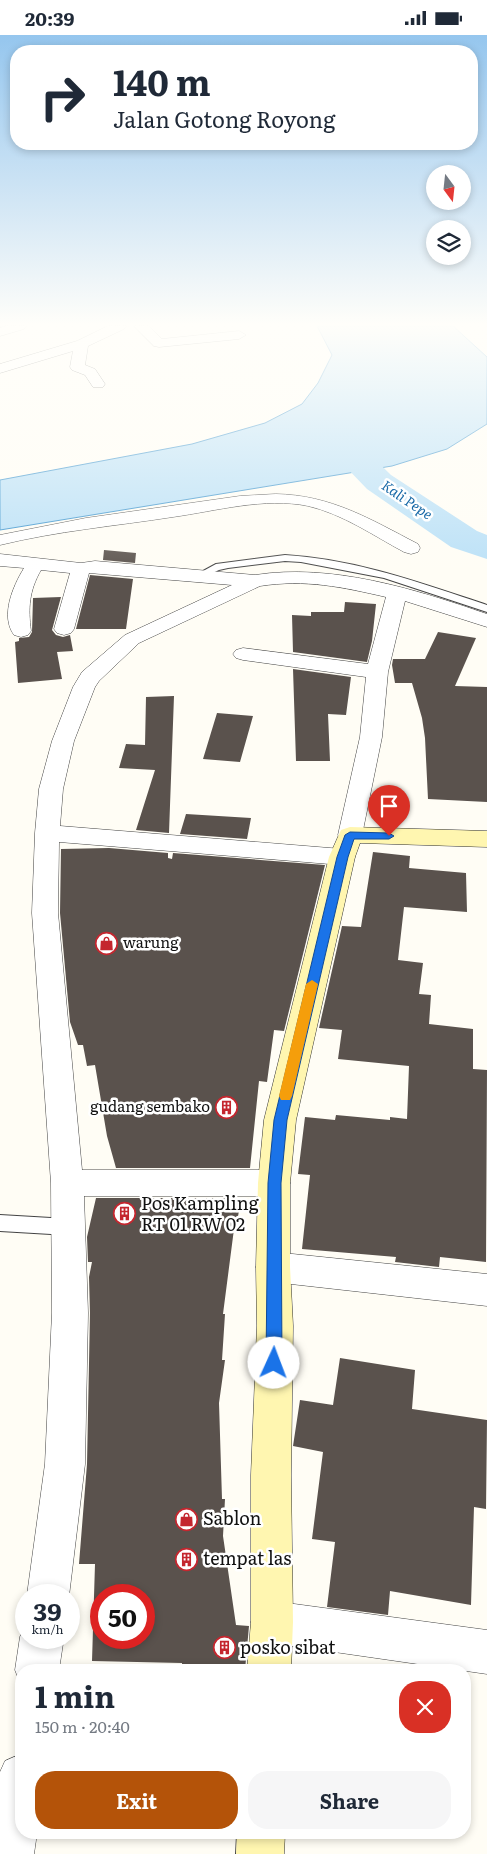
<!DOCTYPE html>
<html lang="en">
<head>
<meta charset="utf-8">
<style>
  :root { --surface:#fff; --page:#f6f6f7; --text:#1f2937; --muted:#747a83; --accent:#b45309 }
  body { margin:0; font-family:Literata,serif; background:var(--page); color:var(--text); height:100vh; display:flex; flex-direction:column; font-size:19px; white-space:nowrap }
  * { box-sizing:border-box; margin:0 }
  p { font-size:16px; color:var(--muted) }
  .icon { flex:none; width:28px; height:28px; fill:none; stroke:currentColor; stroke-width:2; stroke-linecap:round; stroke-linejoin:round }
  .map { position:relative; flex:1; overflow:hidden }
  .drawer { position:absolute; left:15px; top:1629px; width:456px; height:175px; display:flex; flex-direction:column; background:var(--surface); border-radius:20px; box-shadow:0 2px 8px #0003 }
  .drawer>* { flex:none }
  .hud { position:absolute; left:10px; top:10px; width:468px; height:105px; border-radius:20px; box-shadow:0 2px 8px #0003; background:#fff; color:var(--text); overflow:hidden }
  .needle { width:32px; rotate:165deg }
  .tools { position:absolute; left:426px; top:130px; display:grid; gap:10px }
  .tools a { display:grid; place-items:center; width:45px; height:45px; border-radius:50%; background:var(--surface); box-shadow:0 2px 8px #0003; font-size:25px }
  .speed { position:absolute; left:15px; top:1549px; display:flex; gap:10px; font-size:25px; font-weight:700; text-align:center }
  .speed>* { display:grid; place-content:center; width:65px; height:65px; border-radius:50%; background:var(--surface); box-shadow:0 2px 8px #0003; line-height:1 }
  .speed small { font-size:12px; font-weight:400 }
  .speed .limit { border:8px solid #d22; background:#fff; color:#111 }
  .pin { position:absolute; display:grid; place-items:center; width:42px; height:42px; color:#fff; margin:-51px -21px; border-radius:50% 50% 50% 0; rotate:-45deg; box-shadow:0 0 5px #0007 }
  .pin .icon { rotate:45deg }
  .me { position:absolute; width:55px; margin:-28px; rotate:2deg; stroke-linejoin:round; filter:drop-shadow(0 0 4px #0008) }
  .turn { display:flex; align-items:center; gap:18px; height:105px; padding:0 20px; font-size:22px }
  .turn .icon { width:65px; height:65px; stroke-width:2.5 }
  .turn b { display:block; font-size:35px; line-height:42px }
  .round { display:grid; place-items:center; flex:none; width:52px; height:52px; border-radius:20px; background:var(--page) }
  .headline { display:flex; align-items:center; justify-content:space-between; height:85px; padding:0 20px }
  h1 { font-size:30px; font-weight:700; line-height:38px }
  .primary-button { display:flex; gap:10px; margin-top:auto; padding:10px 20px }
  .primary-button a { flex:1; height:58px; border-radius:20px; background:var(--accent); color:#fff; font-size:20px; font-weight:700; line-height:58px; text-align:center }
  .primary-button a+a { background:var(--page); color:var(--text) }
  .status { display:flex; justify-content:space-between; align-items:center; height:35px; padding:0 25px; background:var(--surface); direction:ltr }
  .status svg { height:14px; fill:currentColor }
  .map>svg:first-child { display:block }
  .water { fill:#b9e0f7; stroke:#3f96cf }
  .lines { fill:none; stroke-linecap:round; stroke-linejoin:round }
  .river { fill:#b9e0f7; fill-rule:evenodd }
  .building { fill:#5a524d; fill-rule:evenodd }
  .lane-casing { stroke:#444; stroke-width:2 }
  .street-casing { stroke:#444; stroke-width:1 }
  .secondary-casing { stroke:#333; stroke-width:1 }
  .lane { fill:#fff; fill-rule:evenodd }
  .street { fill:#fff; fill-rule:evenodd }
  .secondary { fill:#fff6b0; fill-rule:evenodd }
  .route { fill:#1a73e8; stroke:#114b97 }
  .slow { fill:#f59e0b }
  .labels { text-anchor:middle; stroke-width:5; stroke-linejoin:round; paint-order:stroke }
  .far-water-label { font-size:14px; font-style:italic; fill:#1768a6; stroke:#fff }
  .poi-label { font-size:15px; fill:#111; stroke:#fff; text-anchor:start }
  .near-poi-label { font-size:18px; fill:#111; stroke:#fff; text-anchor:start }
</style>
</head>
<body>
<div class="status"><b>20:39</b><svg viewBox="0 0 49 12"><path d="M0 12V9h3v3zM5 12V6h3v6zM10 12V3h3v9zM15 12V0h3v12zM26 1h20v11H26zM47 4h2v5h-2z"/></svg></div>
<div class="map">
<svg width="487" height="1819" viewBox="0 0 487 1819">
  <rect width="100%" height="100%" fill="#fffdf5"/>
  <path class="water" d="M 317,291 L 453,291 L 487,322 L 487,389 L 447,414 L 392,431 L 0,495 L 0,445 L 192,409 L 265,388 L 302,369 L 318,348 L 332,320 Z"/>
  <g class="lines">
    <path class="river" d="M 336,395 L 348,398 L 391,440 L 477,496 L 487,500 L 487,524 L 451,512 L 367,454 L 320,405 L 324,398 Z"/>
  </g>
  <path class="building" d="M 104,515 L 136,518 L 135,528 L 103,525 Z
    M 90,540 L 133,544 L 126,594 L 76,594 Z
    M 61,562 L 52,595 L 56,600 L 63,602 L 70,600 L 73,616 L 57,617 L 62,644 L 18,648 L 15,607 L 19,606 L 19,603 L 29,602 L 32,597 L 33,563 Z
    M 345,567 L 376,569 L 372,606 L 367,627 L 293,617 L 292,580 L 311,581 L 311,577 L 344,577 Z
    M 438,597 L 476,603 L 455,651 L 487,652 L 487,767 L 428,764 L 425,703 L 422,683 L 412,648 L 395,648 L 392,630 L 393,624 L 425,624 Z
    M 293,634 L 351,642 L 346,680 L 328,679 L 330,726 L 296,726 Z
    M 174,661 L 169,798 L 136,795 L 155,735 L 119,733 L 126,709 L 145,710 L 146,662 Z
    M 217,678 L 253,681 L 240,727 L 203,724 Z
    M 186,779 L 251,783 L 247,804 L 180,799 Z
    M 109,813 L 168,818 L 168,823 L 172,824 L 173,818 L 325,830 L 284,996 L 274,995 L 267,1047 L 259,1046 L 250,1133 L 116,1133 L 107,1101 L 95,1030 L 87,1031 L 83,1010 L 78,1010 L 70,987 L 60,878 L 61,814 Z
    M 373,817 L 410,821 L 409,833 L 466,838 L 467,877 L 404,872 L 398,925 L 423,928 L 419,959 L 431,960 L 429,989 L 473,994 L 473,1034 L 487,1035 L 486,1227 L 440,1222 L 439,1232 L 395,1227 L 396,1222 L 302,1214 L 310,1140 L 298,1139 L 305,1082 L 335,1085 L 336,1080 L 390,1085 L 390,1082 L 407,1084 L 409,1031 L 338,1024 L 342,995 L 319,993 L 342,891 L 361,892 Z
    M 96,1163 L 241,1163 L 236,1194 L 234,1194 L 223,1279 L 225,1279 L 222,1325 L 225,1325 L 219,1368 L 222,1464 L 225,1464 L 223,1501 L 236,1590 L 249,1591 L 245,1635 L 182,1635 L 182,1628 L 92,1626 L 95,1529 L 79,1529 L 87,1429 L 90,1278 L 89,1242 L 92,1227 L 88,1227 L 87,1202 ZM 101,1560 L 144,1560 L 144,1602 L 101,1602 Z
    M 340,1323 L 415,1335 L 412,1374 L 487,1385 L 486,1474 L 474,1472 L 471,1570 L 390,1556 L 388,1580 L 327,1572 L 335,1507 L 312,1504 L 323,1417 L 293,1411 L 300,1365 L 333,1370 Z"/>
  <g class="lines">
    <defs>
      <path id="lane" d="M 285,520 C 355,524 421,548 487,570 L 487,577 L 384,543 L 301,527 L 285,526 L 228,533 L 219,535 L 199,544 L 194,541 L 216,529 Z
        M 0,1180 L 68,1184 L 75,1186 L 77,1192 L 75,1198 L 68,1200 L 0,1196 Z"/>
      <path id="street" d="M 5,291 L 26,291 L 24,294 L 0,301 L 0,293 Z
        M 108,291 L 126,291 L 124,294 L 88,311 L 85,330 L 95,334 L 105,349 L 103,352 L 93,352 L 85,340 L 72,335 L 70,332 L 73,316 L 0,338 L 0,329 L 77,306 Z
        M 134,291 L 149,291 L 162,304 L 239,296 L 246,300 L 239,304 L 159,312 L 154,311 Z
        M 276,459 C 331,460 370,484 418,509 L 420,513 L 418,517 L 411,519 L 404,517 C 374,501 343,479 308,471 C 265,462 216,476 173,482 C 115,491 57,496 0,510 L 0,500 L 86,483 L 240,461 Z
        M 0,519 L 81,528 L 95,526 L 255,540 C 331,528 415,554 487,579 L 487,592 L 405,566 L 388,637 L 382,702 L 362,800 L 359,805 L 350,808 L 341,805 L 338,800 L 360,702 L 366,642 L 243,625 L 236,623 L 233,619 L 236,615 L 243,613 L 368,629 L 386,562 C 342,552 306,544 260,551 L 139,608 L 99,646 L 95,652 L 74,706 L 63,754 L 60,791 L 342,814 L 351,816 L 355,822 L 351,828 L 342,830 L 59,807 L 58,878 L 82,1135 L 274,1135 L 286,1138 L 290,1148 L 286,1158 L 274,1161 L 84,1161 L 88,1278 L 85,1429 L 69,1561 L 27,1560 L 45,1429 L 52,1278 L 51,1148 L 32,878 L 35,798 L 39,754 L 52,706 L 73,652 L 82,637 L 125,600 L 232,550 L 89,538 L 74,594 L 71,598 L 64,600 L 57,598 L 54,594 L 70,538 L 41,535 C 29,556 28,573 31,596 L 28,600 L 21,602 L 14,600 C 0,581 13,551 24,533 L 0,531 Z
        M 273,1217 L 487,1239 L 487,1271 L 273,1247 L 261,1243 L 256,1232 L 261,1221 Z
        M 272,1566 L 487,1595 L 487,1639 L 272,1608 L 257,1602 L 251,1587 L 257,1572 Z
        M 26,1588 L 26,1602 L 64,1602 L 59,1635 L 21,1635 L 21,1650 L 15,1635 L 20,1602 Z
        M 21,1719 L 21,1798 L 37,1798 L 34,1819 L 0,1819 L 0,1737 L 5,1726 Z"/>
      <path id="secondary" d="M 350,792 L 487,796 L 487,812 L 360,808 L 355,822 L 296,1085 L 290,1148 L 290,1232 L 293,1291 L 291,1440 L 293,1587 L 291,1635 L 247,1635 L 251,1587 L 251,1440 L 257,1291 L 256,1232 L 258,1148 L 264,1085 L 329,822 L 341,795 Z
        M 237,1798 L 285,1798 L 284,1819 L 236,1819 Z"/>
    </defs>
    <use href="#lane" class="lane-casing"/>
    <use href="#street" class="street-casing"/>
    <use href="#secondary" class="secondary-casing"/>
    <use href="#lane" class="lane"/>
    <use href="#street" class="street"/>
    <use href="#secondary" class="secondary"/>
  </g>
  <linearGradient id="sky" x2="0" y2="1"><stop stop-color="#95c6ee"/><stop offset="0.53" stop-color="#fffefa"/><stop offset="1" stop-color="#fffefa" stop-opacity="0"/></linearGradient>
  <rect width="487" height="546" fill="url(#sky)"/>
  <path class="route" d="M 350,797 L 389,798 L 394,801 L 389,804 L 354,804 L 348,822 L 287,1085 L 281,1148 L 282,1328 L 279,1333 L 274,1335 L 268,1333 L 266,1328 L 268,1148 L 274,1085 L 337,822 L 345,800 Z"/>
  <path class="slow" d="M 312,945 L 318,949 L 292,1061 L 290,1065 L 281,1065 L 279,1061 L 306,949 Z"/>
  <defs>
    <symbol id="shop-ring" viewBox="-11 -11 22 22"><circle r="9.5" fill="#fff" stroke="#c4262e" stroke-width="1.5"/><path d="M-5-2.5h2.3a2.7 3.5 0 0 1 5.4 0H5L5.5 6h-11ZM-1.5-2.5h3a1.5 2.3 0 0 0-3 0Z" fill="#c4262e"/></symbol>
    <symbol id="building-ring" viewBox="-11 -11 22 22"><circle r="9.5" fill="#fff" stroke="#c4262e" stroke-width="1.5"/><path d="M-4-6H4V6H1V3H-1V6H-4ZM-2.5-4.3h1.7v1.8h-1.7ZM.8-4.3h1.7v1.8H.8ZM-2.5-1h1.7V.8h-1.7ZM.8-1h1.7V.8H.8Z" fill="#c4262e"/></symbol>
  </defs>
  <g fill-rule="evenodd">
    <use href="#shop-ring" x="94" y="896" width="25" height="25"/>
    <use href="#building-ring" x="214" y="1060" width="25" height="25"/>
    <use href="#building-ring" x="112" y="1166" width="25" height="25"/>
    <use href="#shop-ring" x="174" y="1472" width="25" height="25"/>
    <use href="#building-ring" x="174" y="1512" width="25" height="25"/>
    <use href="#building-ring" x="212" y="1600" width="25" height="25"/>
  </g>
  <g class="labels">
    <g class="far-water-label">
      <text transform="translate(407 465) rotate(34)" y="5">Kali Pepe</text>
    </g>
    <g class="poi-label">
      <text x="123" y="913">warung</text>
      <text x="210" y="1077" text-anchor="end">gudang sembako</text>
    </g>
    <g class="near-poi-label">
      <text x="141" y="1175">Pos Kampling<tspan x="141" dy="21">RT 01 RW 02</tspan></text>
      <text x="203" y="1490">Sablon</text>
      <text x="203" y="1530">tempat las</text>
      <text x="240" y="1619">posko sibat</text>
    </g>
  </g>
</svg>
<div class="tools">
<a><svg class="needle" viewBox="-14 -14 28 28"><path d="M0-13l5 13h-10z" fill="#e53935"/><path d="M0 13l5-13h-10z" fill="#747a83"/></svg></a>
<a><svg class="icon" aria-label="layers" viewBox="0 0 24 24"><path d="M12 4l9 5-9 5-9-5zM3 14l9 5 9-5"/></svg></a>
</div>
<div class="speed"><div>39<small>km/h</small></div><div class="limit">50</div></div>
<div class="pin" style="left:389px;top:801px;background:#d93025"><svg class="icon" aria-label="arrive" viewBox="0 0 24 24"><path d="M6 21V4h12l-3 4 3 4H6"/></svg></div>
<svg class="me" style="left:274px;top:1328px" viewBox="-20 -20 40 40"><circle r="19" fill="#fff"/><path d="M0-13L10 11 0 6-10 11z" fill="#1a73e8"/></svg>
<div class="hud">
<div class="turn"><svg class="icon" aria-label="right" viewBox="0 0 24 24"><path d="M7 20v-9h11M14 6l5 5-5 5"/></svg><div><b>140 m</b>Jalan Gotong Royong</div></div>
</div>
<section class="drawer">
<div class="headline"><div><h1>1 min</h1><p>150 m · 20:40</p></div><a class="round" style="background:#d93025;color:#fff"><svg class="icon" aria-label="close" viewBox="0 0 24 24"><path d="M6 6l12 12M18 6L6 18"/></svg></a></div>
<div class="primary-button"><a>Exit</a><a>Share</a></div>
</section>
</div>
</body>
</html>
